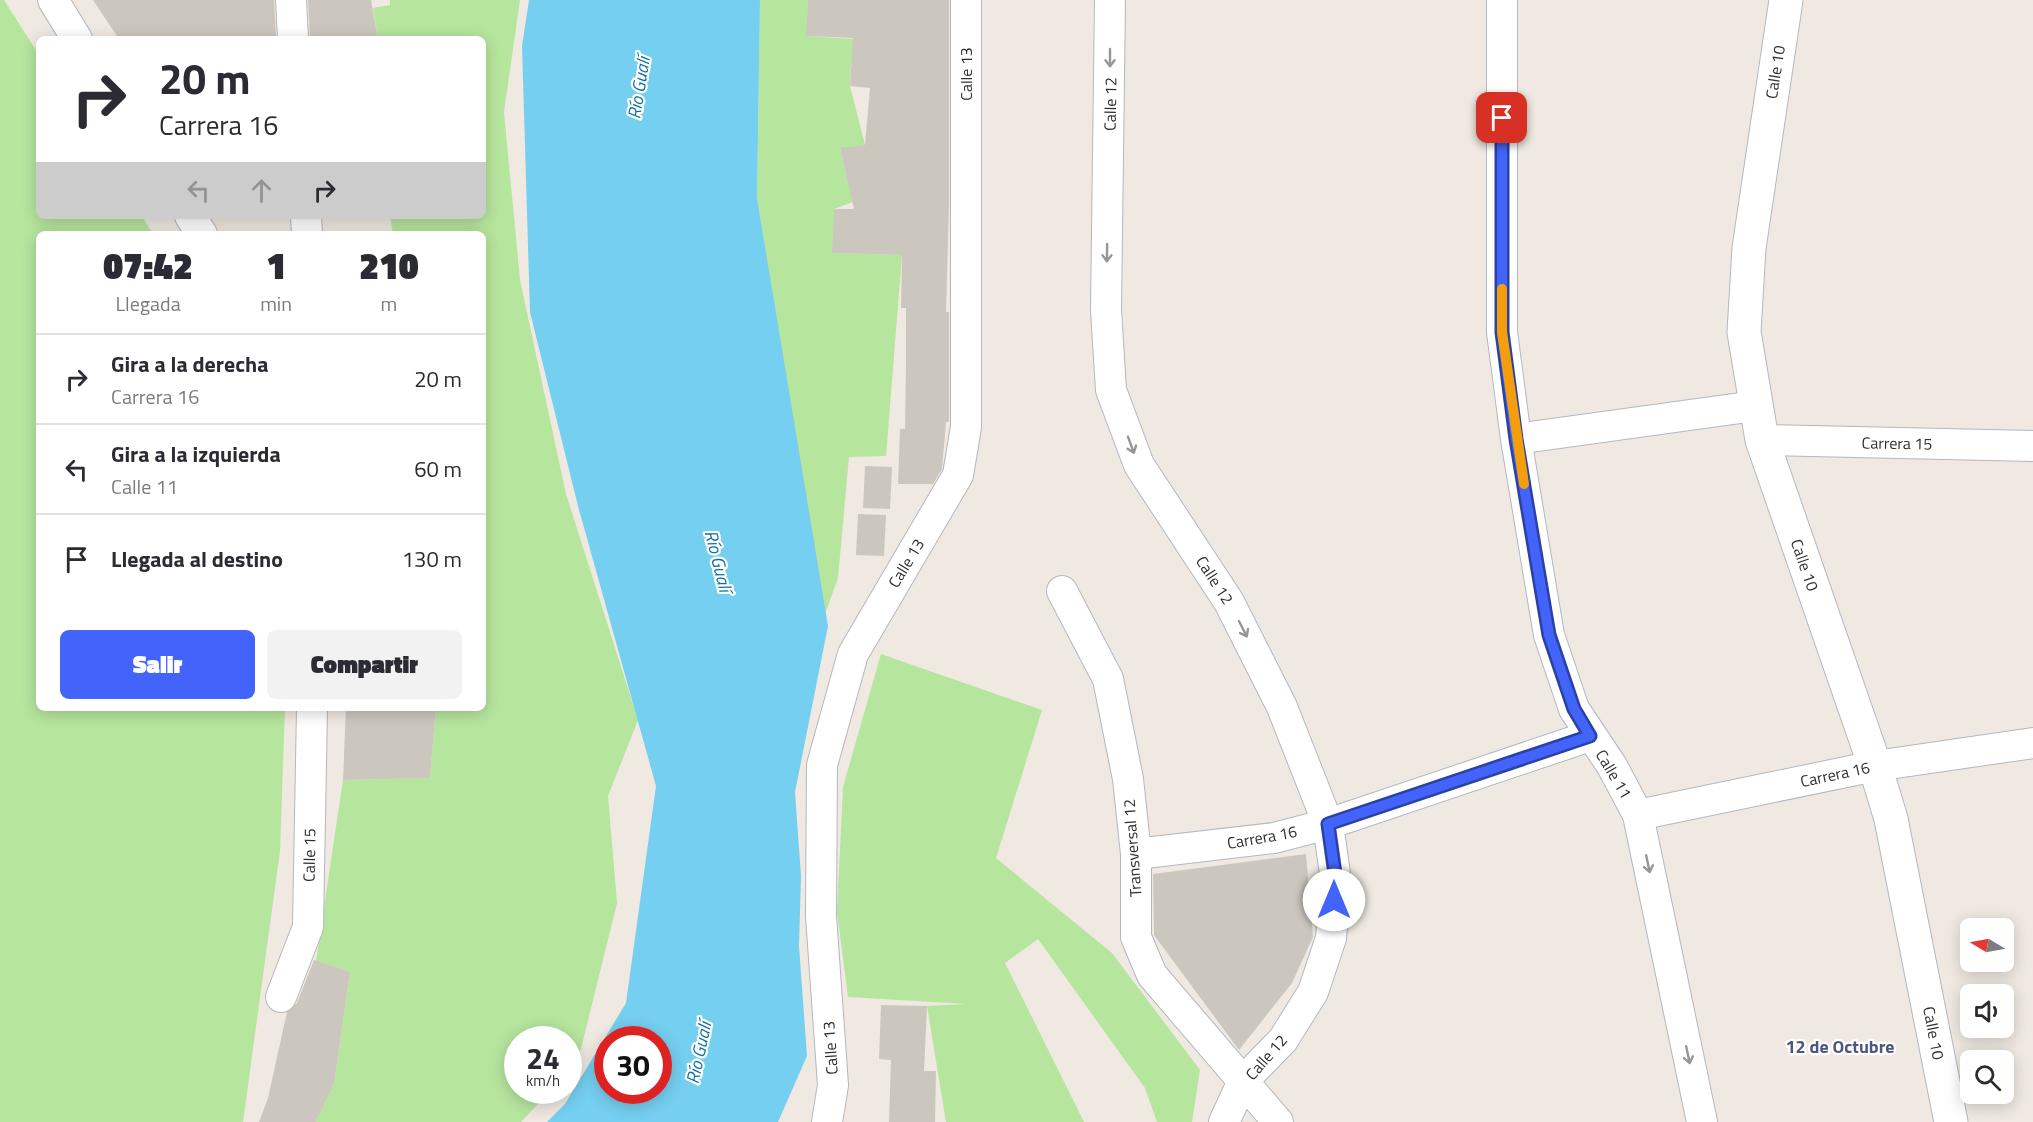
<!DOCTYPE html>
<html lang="es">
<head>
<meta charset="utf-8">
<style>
  :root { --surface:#fff; --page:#f2f2f3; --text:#2b2b33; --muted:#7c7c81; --line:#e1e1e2; --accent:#4264fb }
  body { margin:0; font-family:"Titillium Web",sans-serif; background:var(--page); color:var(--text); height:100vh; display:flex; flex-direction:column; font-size:22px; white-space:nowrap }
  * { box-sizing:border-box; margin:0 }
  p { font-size:20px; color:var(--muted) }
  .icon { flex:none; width:33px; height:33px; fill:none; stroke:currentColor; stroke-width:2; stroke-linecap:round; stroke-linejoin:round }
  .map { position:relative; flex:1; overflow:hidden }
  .panel { position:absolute; left:36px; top:231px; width:450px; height:480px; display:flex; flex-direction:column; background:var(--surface); border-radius:9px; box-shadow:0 3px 15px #0003 }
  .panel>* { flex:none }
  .guide { position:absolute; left:36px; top:36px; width:450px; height:183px; border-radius:9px; box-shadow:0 3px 15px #0003; background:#fff; color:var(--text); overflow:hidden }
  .needle { width:39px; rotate:280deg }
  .buttons { position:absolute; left:1960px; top:918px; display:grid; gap:12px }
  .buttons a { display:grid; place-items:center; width:54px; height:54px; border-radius:9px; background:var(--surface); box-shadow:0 3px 15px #0003; font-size:30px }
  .speed { position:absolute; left:504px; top:1026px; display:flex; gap:12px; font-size:30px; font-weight:700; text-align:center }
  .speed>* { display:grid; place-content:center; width:78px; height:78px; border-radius:50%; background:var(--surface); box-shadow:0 3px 15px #0003; line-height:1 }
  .speed small { font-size:15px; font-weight:400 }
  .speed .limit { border:9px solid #d22; background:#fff; color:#111 }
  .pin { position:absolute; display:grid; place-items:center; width:51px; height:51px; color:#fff; margin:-26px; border-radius:12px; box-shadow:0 3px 9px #0006 }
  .me { position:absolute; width:66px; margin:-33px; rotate:0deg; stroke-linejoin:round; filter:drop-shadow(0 0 4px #0008) }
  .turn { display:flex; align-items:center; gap:21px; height:126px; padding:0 24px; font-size:27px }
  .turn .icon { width:78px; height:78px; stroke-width:2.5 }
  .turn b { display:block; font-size:42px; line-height:51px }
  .lanes { display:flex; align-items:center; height:57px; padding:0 24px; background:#0003; justify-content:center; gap:30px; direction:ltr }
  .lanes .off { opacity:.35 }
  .eta { display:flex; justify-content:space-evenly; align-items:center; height:102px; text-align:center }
  .eta b { font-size:36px; font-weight:800; line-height:42px }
  .button { display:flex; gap:12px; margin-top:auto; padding:12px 24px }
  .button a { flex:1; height:69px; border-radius:9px; background:var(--accent); color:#fff; font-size:24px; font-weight:800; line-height:69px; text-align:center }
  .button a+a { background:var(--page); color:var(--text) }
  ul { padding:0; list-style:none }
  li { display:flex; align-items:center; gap:18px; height:90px; padding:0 24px; border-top:2px solid var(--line) }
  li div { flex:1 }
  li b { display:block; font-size:22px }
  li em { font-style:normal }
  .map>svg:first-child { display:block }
  .green { fill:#b6e59e }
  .water { fill:#75cff0; fill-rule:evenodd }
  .building { fill:#cbc7bf }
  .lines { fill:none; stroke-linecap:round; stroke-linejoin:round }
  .street-casing { stroke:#b4b7c1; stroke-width:32 }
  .secondary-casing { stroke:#b4b7c1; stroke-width:35 }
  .street { stroke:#fff; stroke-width:30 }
  .secondary { stroke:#fff; stroke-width:33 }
  .oneway { stroke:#969696 }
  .route-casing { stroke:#2b41a3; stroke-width:15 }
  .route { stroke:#4264fb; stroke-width:10 }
  .slow { stroke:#f59e0b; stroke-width:10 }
  .labels { text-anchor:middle; stroke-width:4.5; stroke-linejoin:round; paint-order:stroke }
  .street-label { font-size:16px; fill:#2e2e2e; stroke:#fff }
  .water-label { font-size:18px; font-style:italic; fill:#0d6fa3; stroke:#fff }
  .neighbourhood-label { font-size:18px; font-weight:bold; fill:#4d5680; stroke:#fff }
</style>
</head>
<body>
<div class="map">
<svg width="2033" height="1122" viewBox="0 0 2033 1122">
  <rect width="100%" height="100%" fill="#efe9e1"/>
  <path class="green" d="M 0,0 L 4,0 L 39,55 L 39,216 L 142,216 L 153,234 L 39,234 L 39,708 L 285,708 L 280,851 L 243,1122 L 0,1122 Z
    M 390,0 L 520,0 L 504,112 L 520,280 L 566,494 L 638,720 L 608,796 L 617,903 L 578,1061 L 569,1070 L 568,1040 L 518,1040 L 518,1090 L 550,1091 L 521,1122 L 316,1122 L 334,1084 L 350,972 L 316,961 L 343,780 L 430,778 L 436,708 L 483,708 L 483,234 L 393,234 L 390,216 L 483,216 L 483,39 L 378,39 L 373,8 L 390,5 Z
    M 760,0 L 808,0 L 807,36 L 913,43 L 851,63 L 850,86 L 865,145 L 840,149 L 853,202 L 834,209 L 833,253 L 902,255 L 886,456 L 849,457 L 838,578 L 825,614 L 757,198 Z
    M 881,654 L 1042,710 L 996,858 L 1112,953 L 1200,1070 L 1192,1122 L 1157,1122 L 1145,1088 L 1038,939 L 1005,963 L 1084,1122 L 946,1122 L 927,1006 L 968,1004 L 848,997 L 837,912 L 843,787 Z"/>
  <path class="water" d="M 529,0 L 760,0 L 757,198 L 828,626 L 795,792 L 801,876 L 799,946 L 807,1056 L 778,1122 L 547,1122 L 565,1104 L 626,1003 L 656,786 L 578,506 L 530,312 L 522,46 ZM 608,1040 L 658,1040 L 658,1090 L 608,1090 Z"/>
  <path class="building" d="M 93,0 L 274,0 L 276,39 L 119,39 Z
    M 308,0 L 371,0 L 378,39 L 310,39 Z
    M 808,0 L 949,0 L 949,205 L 946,312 L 949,312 L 949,422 L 946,422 L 942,469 L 933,484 L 898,484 L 900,429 L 905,429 L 906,365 L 906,308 L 901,308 L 902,255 L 832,253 L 834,209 L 854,209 L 840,148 L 865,145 L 870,88 L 850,86 L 853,38 L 806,36 Z
    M 865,466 L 892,467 L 890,509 L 863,508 Z
    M 858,514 L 886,515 L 884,556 L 856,555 Z
    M 346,708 L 436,708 L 430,778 L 343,780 Z
    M 1306,854 L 1313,937 L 1292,983 L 1239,1050 L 1154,935 L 1153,874 Z
    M 314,960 L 350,972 L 334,1084 L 316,1122 L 259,1122 L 268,1098 L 287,1012 L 297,1003 Z
    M 881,1005 L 927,1006 L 924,1071 L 936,1071 L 935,1122 L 889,1122 L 891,1060 L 879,1059 Z"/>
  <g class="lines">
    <defs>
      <path id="street" d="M 53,0 L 77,39
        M 291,0 L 293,39
        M 1110,0 L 1106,310 L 1111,390 L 1139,465 L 1229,602 L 1282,707 L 1328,824 L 1336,881 L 1331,938 L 1313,992 L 1283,1040 L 1243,1081 L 1224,1122
        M 1502,0 L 1502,332 L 1516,439 L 1549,635 L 1574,709 L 1612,766 L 1638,815 L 1702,1122
        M 190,216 L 202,234
        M 306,216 L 307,234
        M 1516,439 L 1755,406
        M 1762,440 L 2033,446
        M 1062,591 L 1108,679 L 1128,779 L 1136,854 L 1136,937 L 1152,975 L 1278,1122
        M 1638,815 L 1875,766 L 2033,743
        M 1136,854 L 1274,838 L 1328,824 L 1590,736
        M 281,997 L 308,927 L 312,708
        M 827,1122 L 833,1085 L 821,916 L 822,765 L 853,654 L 958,475 L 966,427 L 966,0"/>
      <path id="secondary" d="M 1786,0 L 1749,248 L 1744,332 L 1762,440 L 1875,766 L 1891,819 L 1951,1122"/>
    </defs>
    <use href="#street" class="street-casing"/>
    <use href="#secondary" class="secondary-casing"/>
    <use href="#street" class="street"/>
    <use href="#secondary" class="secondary"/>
  </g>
  <defs><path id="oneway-shaft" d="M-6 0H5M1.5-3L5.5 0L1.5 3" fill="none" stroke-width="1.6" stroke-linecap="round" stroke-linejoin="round" transform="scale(1.5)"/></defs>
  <g class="oneway">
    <use href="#oneway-shaft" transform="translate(1110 58) rotate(90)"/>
    <use href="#oneway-shaft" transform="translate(1107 253) rotate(91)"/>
    <use href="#oneway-shaft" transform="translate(1131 445) rotate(70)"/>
    <use href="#oneway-shaft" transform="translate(1243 629) rotate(63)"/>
    <use href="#oneway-shaft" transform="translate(1648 864) rotate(78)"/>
    <use href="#oneway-shaft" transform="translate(1688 1055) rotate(78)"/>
  </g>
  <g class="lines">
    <defs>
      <path id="route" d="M 1334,900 L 1336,881 L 1328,824 L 1590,736 L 1574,709 L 1549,635 L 1516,439 L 1502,332 L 1502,118"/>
    </defs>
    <use href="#route" class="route-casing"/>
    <use href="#route" class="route"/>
    <path class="slow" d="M 1502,289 L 1502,332 L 1524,484"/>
  </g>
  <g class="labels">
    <g class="street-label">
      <text transform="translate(1775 72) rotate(-81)" y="6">Calle 10</text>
      <text transform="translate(966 74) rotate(-90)" y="6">Calle 13</text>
      <text transform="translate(1110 104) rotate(-89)" y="6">Calle 12</text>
      <text transform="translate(1897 443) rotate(1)" y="6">Carrera 15</text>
      <text transform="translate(906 563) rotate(-59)" y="6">Calle 13</text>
      <text transform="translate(1805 565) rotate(71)" y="6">Calle 10</text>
      <text transform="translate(1215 580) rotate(57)" y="6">Calle 12</text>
      <text transform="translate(1614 774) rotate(59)" y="6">Calle 11</text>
      <text transform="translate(1835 774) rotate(-12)" y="6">Carrera 16</text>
      <text transform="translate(1262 837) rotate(-10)" y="6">Carrera 16</text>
      <text transform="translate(1132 848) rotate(-94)" y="6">Transversal 12</text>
      <text transform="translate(309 855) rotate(-89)" y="6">Calle 15</text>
      <text transform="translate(1934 1033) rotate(79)" y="6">Calle 10</text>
      <text transform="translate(830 1048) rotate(-94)" y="6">Calle 13</text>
      <text transform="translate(1266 1057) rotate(-49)" y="6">Calle 12</text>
    </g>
    <g class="water-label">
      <text transform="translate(639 88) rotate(-81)" y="6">Río Gualí</text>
      <text transform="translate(718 561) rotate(76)" y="6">Río Gualí</text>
      <text transform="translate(699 1053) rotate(-78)" y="6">Río Gualí</text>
    </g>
    <g class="neighbourhood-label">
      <text x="1840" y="1053">12 de Octubre</text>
    </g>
  </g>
</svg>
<div class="buttons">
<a><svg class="needle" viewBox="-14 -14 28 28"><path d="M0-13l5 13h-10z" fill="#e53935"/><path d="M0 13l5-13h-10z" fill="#7c7c81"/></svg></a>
<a><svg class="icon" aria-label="sound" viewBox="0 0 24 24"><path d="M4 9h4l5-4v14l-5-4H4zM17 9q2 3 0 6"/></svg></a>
<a><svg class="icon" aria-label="search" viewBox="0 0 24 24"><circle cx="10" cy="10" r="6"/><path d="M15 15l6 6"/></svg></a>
</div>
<div class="speed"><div>24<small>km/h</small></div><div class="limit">30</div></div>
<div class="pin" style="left:1502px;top:118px;background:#d93025"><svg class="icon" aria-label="arrive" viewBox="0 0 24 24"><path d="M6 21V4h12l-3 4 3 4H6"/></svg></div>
<svg class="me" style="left:1334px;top:900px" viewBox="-20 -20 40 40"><circle r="19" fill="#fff"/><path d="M0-13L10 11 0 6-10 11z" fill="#4264fb"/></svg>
<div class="guide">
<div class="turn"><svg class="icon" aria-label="right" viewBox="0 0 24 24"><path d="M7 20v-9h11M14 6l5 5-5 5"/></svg><div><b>20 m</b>Carrera 16</div></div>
<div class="lanes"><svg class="icon off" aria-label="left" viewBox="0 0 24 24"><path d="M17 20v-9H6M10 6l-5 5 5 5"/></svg><svg class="icon off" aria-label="ahead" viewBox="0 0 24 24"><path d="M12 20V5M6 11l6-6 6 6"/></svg><svg class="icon" aria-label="right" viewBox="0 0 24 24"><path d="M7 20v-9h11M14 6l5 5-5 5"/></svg></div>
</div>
<section class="panel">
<div class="eta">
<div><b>07:42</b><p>Llegada</p></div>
<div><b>1</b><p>min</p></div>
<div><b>210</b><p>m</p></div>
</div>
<ul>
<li><svg class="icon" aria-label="right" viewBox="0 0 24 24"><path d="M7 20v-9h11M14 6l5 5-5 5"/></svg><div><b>Gira a la derecha</b><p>Carrera 16</p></div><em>20 m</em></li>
<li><svg class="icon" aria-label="left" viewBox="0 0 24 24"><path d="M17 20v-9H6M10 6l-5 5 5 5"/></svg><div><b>Gira a la izquierda</b><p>Calle 11</p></div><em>60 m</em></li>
<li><svg class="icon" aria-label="arrive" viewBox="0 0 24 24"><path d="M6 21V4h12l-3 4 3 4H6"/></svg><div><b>Llegada al destino</b></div><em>130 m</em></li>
</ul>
<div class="button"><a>Salir</a><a>Compartir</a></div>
</section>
</div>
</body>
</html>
